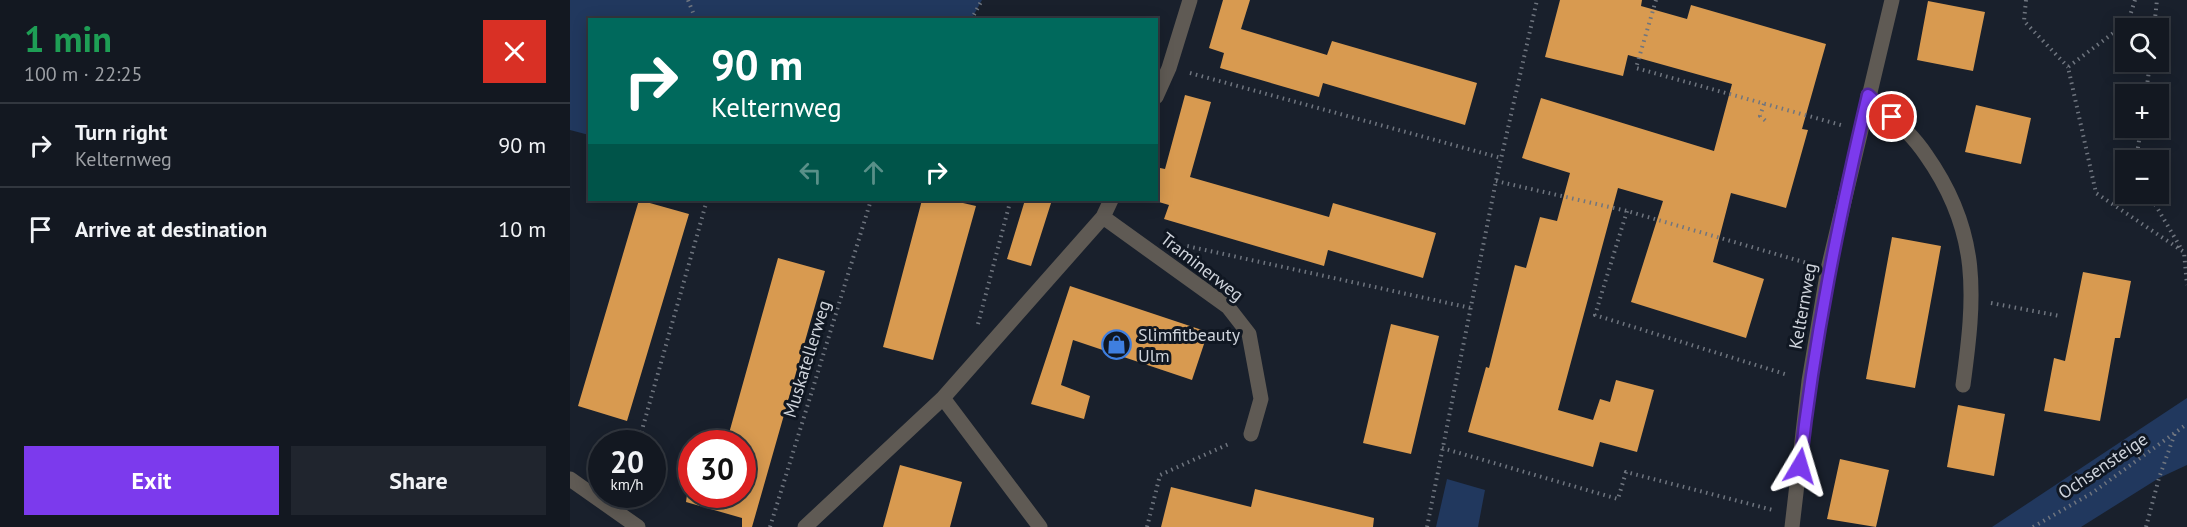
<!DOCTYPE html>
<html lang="en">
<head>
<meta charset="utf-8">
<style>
  :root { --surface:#131821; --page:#20252e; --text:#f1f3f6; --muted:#9da0a5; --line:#32373f; --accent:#7c3aed }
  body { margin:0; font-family:"PT Sans",sans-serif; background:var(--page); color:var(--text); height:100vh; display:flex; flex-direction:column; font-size:22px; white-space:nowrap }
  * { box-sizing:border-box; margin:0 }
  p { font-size:20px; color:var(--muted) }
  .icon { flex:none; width:33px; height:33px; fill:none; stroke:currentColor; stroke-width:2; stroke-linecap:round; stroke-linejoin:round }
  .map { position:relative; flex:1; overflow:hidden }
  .drawer { display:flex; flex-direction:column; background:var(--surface); width:570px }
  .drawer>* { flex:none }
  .banner { position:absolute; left:18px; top:18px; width:570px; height:183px; border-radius:0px; box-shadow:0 3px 15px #0003,0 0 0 2px var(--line); background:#00695c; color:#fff; overflow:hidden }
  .tools { position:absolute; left:1545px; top:18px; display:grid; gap:12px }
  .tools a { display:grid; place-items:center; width:54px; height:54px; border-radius:0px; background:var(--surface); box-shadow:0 3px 15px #0003,0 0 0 2px var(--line); font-size:30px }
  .speed { position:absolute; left:18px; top:430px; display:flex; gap:12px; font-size:30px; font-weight:700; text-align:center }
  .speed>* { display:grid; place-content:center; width:78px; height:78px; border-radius:50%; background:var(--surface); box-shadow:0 3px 15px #0003,0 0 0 2px var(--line); line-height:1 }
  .speed small { font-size:15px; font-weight:400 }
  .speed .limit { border:9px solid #d22; background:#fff; color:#111 }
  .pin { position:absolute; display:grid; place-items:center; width:51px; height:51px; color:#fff; margin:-26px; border:3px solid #fff; border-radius:50%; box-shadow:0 2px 6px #0007 }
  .me { position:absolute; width:66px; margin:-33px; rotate:7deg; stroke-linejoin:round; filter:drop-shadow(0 0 4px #0008) }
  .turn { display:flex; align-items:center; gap:21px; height:126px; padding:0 24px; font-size:27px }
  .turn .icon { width:78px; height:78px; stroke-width:2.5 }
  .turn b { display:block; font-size:42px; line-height:51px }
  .lanes { display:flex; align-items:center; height:57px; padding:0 24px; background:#0003; justify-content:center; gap:30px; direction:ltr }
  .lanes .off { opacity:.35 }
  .round { display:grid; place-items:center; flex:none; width:63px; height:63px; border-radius:0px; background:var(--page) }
  .head { display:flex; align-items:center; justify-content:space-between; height:102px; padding:0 24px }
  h1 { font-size:36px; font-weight:600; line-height:45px; color:#1e9e55 }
  .cta { display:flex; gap:12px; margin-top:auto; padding:12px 24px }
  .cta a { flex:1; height:69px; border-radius:0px; background:var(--accent); color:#fff; font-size:24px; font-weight:600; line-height:69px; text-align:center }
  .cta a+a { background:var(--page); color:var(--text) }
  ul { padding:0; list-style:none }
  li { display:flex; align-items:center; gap:18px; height:84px; padding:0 24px; border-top:2px solid var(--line) }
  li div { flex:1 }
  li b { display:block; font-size:22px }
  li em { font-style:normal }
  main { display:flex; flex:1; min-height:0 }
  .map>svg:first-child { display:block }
  .green { fill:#21385e }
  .building { fill:#d89a50 }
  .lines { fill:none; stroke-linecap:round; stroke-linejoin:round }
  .path { stroke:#6f757f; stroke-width:4; stroke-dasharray:1.5 4.5; stroke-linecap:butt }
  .minor { stroke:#5f5a54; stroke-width:15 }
  .tertiary { stroke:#5f5a54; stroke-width:15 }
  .route-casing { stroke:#51269a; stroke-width:15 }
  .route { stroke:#7c3aed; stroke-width:10 }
  .labels { text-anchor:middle; stroke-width:6; stroke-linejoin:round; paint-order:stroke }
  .street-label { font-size:18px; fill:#cfd4dc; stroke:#101722 }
  .poi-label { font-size:18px; fill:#cfd4dc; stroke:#101722; text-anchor:start }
</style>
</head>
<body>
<main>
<section class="drawer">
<div class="head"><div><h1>1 min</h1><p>100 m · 22:25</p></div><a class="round" style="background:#d93025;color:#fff"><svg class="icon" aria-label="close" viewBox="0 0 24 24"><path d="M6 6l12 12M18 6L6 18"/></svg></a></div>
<ul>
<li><svg class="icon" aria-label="right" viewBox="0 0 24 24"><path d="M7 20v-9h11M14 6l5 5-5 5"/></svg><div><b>Turn right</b><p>Kelternweg</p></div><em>90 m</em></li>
<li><svg class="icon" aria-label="arrive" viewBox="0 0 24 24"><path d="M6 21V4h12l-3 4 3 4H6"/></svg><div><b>Arrive at destination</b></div><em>10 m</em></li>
</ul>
<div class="cta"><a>Exit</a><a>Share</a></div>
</section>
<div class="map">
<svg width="1617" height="527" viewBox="0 0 1617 527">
  <rect width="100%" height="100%" fill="#19202c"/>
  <path class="green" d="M 0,0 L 412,0 L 401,20 L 20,20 L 19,135 L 0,130 Z
    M 1617,398 L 1617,465 L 1589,478 L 1511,527 L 1422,527 Z
    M 877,479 L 915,490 L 908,527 L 866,527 Z"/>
  <path class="building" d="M 653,0 L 680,0 L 671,29 L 757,55 L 762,41 L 907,83 L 895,125 L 753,83 L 749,97 L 650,68 L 654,53 L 639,48 Z
    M 990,0 L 1072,0 L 1071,6 L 1117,19 L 1121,5 L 1256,44 L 1232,129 L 1238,130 L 1216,208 L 1161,193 L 1143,262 L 1194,279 L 1176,338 L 1061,302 L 1093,201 L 1048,188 L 988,410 L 1023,420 L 1030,399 L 1040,402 L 1046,380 L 1084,390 L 1067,452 L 1030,442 L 1023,467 L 898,432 L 916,367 L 919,368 L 945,265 L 956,268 L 970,217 L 987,221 L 1000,173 L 952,158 L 971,98 L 1144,151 L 1162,84 L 1058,55 L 1053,76 L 975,57 Z
    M 1358,1 L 1415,12 L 1403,71 L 1347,60 Z
    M 615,95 L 641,102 L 620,177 L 759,217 L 763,203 L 866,233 L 853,278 L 758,250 L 754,266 L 594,219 L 599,205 L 582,200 L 586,200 L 586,182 L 590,168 L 595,169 Z
    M 1406,105 L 1461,118 L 1451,164 L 1395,152 Z
    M 69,200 L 119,214 L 57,421 L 8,406 Z
    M 352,200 L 380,200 L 406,206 L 363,360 L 313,347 Z
    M 455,200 L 482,200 L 461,266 L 437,259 Z
    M 1322,237 L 1371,246 L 1345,388 L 1296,379 Z
    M 208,258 L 255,271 L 182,527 L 172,527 L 172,518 L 116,502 L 117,495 L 172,495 L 172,444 L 156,444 Z
    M 1513,272 L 1561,281 L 1550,338 L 1545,338 L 1530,421 L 1474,411 L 1484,358 L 1495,361 Z
    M 500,286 L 638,332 L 622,380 L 503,340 L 491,385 L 520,396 L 514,419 L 461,404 Z
    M 821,324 L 869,336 L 841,454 L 793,443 Z
    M 1388,405 L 1435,414 L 1424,476 L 1377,467 Z
    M 1270,459 L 1319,470 L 1306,527 L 1257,519 Z
    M 330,465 L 392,482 L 380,527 L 313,527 Z
    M 601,487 L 681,507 L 685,489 L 804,518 L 803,527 L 591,527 Z"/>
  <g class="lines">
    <path class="path" d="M 118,0 L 126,20
      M 1086,0 L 1066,68 L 1271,125
      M 1456,0 L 1454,21 L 1498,67
      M 1565,0 L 1558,22 L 1498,67 L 1526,193 L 1614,252 L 1617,285
      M 401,20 L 412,0
      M 1584,28 L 1587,0
      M 620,73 L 931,158
      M 1576,94 L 1580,62
      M 1194,104 L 1190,116 L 1198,123
      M 1566,160 L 1571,128
      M 926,181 L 1057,211 L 1237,263
      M 1579,194 L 1612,250
      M 1057,211 L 1025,315 L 1218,375
      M 613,250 L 617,246 L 901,308
      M 1421,303 L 1490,316
      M 408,324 L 439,206
      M 68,444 L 137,200
      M 872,448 L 1048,499 L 1056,472 L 1203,510
      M 200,527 L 301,200
      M 577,527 L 590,475 L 661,443
      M 857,527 L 926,181 L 967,0
      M 1463,527 L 1522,493 L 1617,424
      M 1576,527 L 1589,478 L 1605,433"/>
    <path class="minor" d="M 1298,95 C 1318,114 1341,132 1356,155 C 1411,233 1405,296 1393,385
      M 586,97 L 599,68 L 620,0
      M 533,217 L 658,307 L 679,334 L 691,399 L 681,434
      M 373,398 L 470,527
      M 235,527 L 373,398 L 533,217 L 541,200
      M 1222,527 L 1239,381 L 1258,269 L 1322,0"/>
    <path class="tertiary" d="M 0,479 L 68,527"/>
  </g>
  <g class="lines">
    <defs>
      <path id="route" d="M 1230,466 C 1244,340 1269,218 1298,95 L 1322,117"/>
    </defs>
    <use href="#route" class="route-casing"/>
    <use href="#route" class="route"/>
  </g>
  <defs>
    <symbol id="shop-ring" viewBox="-11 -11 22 22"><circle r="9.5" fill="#101722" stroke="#3f7fe0" stroke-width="1.5"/><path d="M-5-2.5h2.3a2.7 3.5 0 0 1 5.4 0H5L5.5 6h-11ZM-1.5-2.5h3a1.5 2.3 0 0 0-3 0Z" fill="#3f7fe0"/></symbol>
  </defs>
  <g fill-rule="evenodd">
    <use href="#shop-ring" x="530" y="328" width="33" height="33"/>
  </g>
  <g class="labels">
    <g class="street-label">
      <text transform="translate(632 267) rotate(38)" y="6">Traminerweg</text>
      <text transform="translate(1233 306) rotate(-80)" y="6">Kelternweg</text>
      <text transform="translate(237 359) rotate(-73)" y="6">Muskatellerweg</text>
      <text transform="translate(1533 466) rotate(-34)" y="6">Ochsensteige</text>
    </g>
    <g class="poi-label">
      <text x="568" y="341">Slimfitbeauty<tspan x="568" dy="21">Ulm</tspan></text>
    </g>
  </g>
</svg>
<div class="tools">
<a><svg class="icon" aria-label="search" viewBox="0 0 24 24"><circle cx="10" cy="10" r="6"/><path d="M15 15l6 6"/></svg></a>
<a>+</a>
<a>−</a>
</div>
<div class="speed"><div>20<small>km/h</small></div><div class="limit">30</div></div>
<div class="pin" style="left:1322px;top:117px;background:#d93025"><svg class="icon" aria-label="arrive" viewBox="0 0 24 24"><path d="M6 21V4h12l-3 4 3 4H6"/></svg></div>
<svg class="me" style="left:1230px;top:466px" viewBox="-20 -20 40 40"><path d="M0-17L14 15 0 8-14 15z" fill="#7c3aed" stroke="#fff" stroke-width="4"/></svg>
<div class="banner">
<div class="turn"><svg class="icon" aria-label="right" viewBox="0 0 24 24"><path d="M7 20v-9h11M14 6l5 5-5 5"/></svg><div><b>90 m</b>Kelternweg</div></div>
<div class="lanes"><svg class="icon off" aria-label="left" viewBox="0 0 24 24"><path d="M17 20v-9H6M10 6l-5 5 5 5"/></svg><svg class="icon off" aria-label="ahead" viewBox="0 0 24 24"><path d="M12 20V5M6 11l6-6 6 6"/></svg><svg class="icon" aria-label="right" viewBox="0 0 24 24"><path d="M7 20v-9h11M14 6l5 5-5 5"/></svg></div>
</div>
</div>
</main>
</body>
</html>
